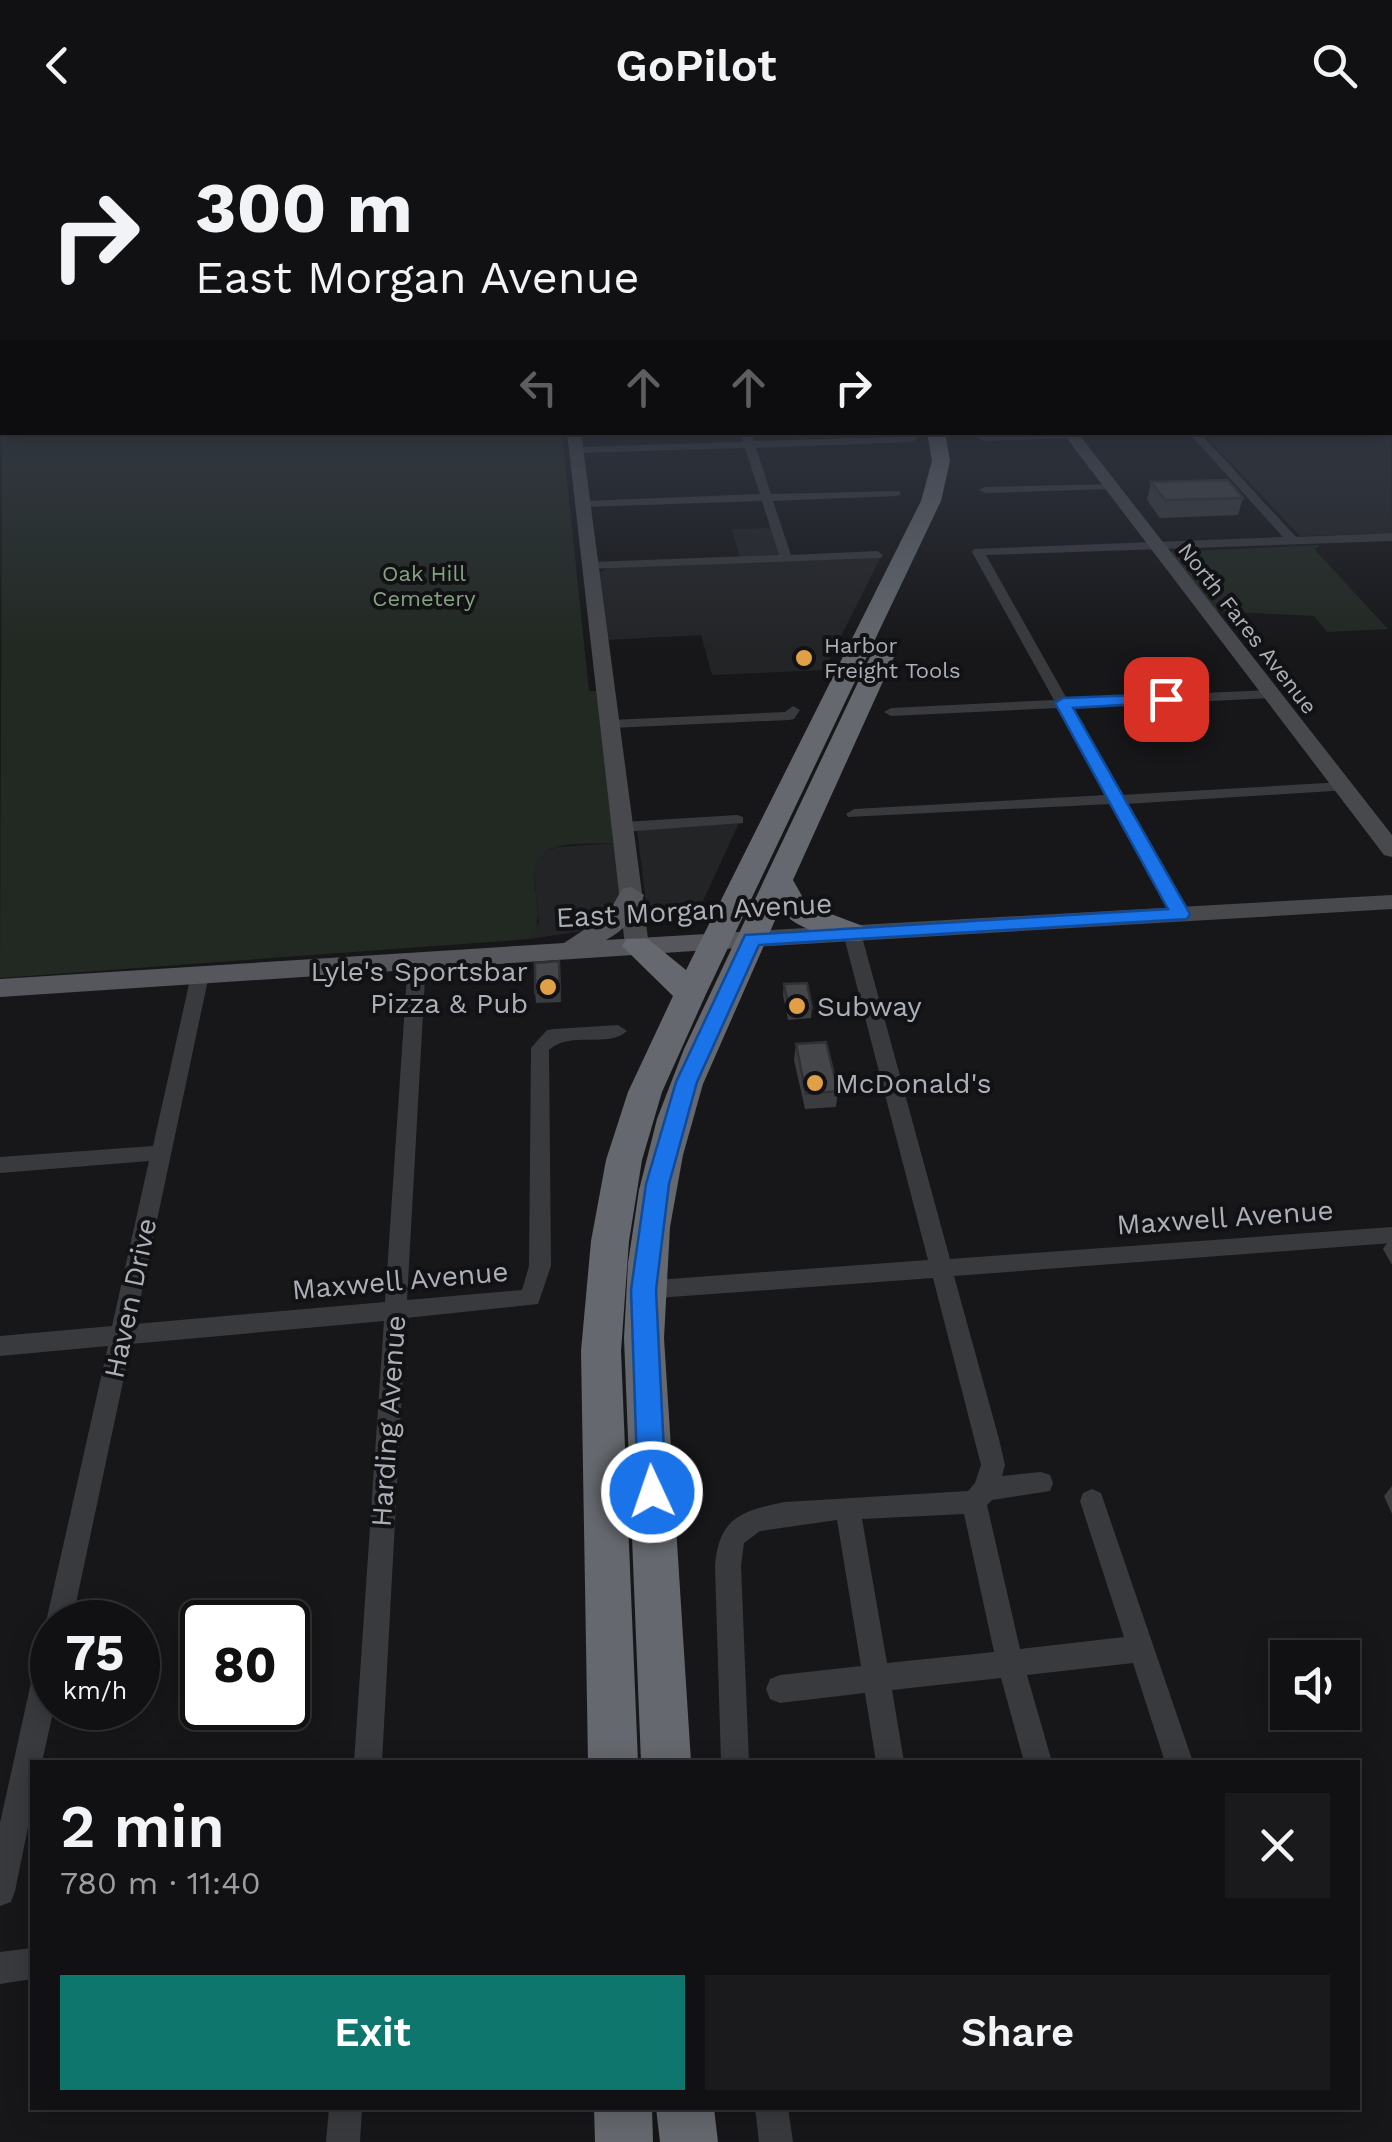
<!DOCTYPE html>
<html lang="en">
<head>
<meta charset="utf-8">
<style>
  :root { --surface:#111113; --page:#1a1a1c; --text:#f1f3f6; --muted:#9c9da0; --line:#303133; --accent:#0f766e }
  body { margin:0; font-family:"Work Sans",sans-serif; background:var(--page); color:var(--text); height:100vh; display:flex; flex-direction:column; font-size:38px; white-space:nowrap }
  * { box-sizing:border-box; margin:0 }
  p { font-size:32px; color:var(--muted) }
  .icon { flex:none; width:55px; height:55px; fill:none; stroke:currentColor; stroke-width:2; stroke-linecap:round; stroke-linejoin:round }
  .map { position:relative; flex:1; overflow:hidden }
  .details { position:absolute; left:30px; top:1630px; width:1330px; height:350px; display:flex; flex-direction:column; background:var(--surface); border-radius:0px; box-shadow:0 5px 25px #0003,0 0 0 2px var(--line) }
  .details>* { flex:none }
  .banner { position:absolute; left:0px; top:0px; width:1392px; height:305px; box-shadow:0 5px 25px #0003,0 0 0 2px var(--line); background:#111113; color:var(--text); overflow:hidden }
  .controls { position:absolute; left:1270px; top:1510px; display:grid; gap:20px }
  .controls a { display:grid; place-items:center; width:90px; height:90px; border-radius:0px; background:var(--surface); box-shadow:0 5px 25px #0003,0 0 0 2px var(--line); font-size:50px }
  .speed { position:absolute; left:30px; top:1470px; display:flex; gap:20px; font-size:50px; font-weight:700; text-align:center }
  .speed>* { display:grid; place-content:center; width:130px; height:130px; border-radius:50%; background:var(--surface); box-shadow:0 5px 25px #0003,0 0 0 2px var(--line); line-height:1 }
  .speed small { font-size:25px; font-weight:400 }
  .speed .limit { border:5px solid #111; border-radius:15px; background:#fff; color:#111 }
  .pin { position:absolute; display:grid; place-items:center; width:85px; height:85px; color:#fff; margin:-42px; border-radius:20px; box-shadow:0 5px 15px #0006 }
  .me { position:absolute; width:110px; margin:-55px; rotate:357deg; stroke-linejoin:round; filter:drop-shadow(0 0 8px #0008) }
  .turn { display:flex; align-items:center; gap:35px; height:210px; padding:0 30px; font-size:45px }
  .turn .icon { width:130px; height:130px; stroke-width:2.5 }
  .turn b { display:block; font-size:70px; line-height:85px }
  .lanes { display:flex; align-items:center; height:95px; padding:0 30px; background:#0003; justify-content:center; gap:50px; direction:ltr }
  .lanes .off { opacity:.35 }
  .round { display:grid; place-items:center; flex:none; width:105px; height:105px; border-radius:0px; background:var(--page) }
  .overview { display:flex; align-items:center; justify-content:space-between; height:170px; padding:0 30px }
  h1 { font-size:60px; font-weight:600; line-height:75px }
  .action { display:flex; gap:20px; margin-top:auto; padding:20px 30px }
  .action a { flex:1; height:115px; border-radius:0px; background:var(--accent); color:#fff; font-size:40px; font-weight:600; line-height:115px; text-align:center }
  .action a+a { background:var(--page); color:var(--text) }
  header { display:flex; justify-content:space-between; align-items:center; height:130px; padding:0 30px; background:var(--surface); font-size:45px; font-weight:600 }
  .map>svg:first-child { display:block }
  .built { fill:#232426 }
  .green { fill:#222922 }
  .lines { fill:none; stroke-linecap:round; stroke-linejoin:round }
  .street { fill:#393a3e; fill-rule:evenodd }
  .secondary { fill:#47494d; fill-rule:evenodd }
  .primary { fill:#55575c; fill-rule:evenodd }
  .highway { fill:#65686e; fill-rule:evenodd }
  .wall { fill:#3a3c3f }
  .building { fill:#444649; stroke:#303133; stroke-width:2.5 }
  .route { fill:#1a73e8; stroke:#114b97; stroke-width:2.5 }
  .poi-dot { fill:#e19f47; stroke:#121214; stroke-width:4 }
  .labels { text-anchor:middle; stroke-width:8; stroke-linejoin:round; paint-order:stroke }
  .far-park-label { font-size:22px; fill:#84a183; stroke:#121214 }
  .far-street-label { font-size:22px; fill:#abb0b8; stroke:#121214 }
  .far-poi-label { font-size:22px; fill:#abb0b8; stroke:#121214; text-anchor:start }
  .street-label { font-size:28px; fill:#abb0b8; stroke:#121214 }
  .poi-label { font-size:28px; fill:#abb0b8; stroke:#121214; text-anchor:start }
</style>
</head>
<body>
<header><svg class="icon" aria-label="back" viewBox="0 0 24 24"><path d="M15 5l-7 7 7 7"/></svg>GoPilot<svg class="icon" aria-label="search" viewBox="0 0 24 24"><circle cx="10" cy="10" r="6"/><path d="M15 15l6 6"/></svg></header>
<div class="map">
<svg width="1392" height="2012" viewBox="0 0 1392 2012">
  <rect width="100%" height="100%" fill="#171719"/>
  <path class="built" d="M 1390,239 L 1392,403 L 1300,406 L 1203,303 L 1390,302 Z
    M 774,398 L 783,428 L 740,429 L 732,399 Z
    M 880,428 L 824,540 L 712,545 L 701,505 L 607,510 L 599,443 L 607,438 Z
    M 739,693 L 703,771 L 687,787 L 648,789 L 637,700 Z
    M 616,713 L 622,774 L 603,798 L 529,809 L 539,792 L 534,744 L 535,730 L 541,723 L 557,717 Z"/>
  <path class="green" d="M 2,288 L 2,302 L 562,303 L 589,561 L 600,561 L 616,713 C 596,714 571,712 553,718 C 513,732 554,785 529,809 L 0,848 Z
    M 1319,415 L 1315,420 L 1388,499 L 1327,502 L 1314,486 L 1214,481 L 1169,422 Z"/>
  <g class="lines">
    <path class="street" d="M 2,252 L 2,258 L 0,259 L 0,253 Z
      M 742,302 L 750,302 L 754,311 L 900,307 L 906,306 L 904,302 L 914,302 L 917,309 L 912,312 L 756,318 L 771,364 L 900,361 L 900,365 L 896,366 L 773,371 L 791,425 L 877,421 L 883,425 L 881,428 L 587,439 L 585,436 L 591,432 L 779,425 L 762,371 L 584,377 L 578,374 L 584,371 L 760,364 L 745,318 L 576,323 L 571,320 L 576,317 L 743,312 Z
      M 1052,302 L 1076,305 L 1071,308 L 984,311 L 979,308 L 984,305 Z
      M 1188,302 L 1199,302 L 1296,407 L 1392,403 L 1392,411 L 986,425 L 1067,569 L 1271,560 L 1278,564 L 1271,568 L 1072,578 L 1121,665 L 1343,652 L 1348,654 L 1348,660 L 1126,674 L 1188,784 L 1180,789 L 1172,784 L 1111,674 L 848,687 L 846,684 L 854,679 L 1106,665 L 1058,578 L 891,586 L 884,582 L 891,578 L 1054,570 L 972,422 L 974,419 L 1283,407 Z
      M 1114,354 L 1116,356 L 1110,359 L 985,363 L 979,360 L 985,357 Z
      M 793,576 L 800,580 L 794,589 L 789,590 L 611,598 L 604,594 L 611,590 L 785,582 Z
      M 737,685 L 743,687 L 743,693 L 623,702 L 615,697 L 623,692 Z
      M 852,797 L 861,803 L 950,1129 L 1392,1097 L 1392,1113 L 954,1146 L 999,1309 L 1005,1335 L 1002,1346 L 1041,1342 L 1050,1345 L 1053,1353 L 1050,1361 L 992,1370 L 987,1375 L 1020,1519 L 1124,1507 L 1080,1371 L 1083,1363 L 1092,1359 L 1101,1363 L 1193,1632 L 1165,1632 L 1133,1533 L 1027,1545 L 1052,1632 L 1024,1632 L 1001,1548 L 892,1560 L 904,1632 L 876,1632 L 865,1563 L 780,1573 L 770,1569 L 766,1559 L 770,1549 L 780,1545 L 861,1536 L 837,1390 L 760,1401 L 744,1413 L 741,1436 L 749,1632 L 721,1632 L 715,1436 C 719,1387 741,1381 785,1372 L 968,1361 L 975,1353 L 981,1335 L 933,1148 L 643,1169 L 635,1166 L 632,1160 L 635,1154 L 643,1151 L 928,1130 L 843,803 ZM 964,1384 L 994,1522 L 887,1533 L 862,1389 Z
      M 417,824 L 426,830 L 407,1170 L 522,1160 L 529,1136 L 531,918 L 547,900 L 554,899 L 618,895 L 627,901 C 608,919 570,900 549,920 L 551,1136 L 538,1174 L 406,1188 L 382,1632 L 354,1632 L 384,1191 L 131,1214 L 72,1492 L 52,1492 L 52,1503 L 50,1501 L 46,1492 L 108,1216 L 0,1226 L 0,1206 L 112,1196 L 149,1031 L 0,1043 L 0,1027 L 153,1016 L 191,845 L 200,839 L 206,841 L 209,845 L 135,1194 L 385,1172 L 408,830 Z
      M 52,1507 L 54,1578 L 42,1632 L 32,1632 L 32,1678 L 15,1761 L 11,1772 L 0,1776 L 0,1693 L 38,1521 L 42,1511 Z
      M 32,1818 L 32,1849 L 0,1854 L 0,1822 Z
      M 329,1978 L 362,1978 L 360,2012 L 326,2012 Z
      M 755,1978 L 788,1978 L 793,2012 L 759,2012 Z"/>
    <path class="secondary" d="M 567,302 L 581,302 L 649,816 L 637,824 L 625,816 Z
      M 1062,302 L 1077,302 L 1392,705 L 1392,727 L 1384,725 Z
      M 1392,765 L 1392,779 L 752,817 L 740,809 L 752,801 Z"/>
    <path class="primary" d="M 631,757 L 644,765 C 636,786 625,800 606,810 L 739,802 L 752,810 L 739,818 L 0,867 L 0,849 L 564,813 L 608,784 L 622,759 Z"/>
    <path class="highway" d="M 927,302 L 945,302 L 950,331 L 941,371 L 706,864 L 662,962 L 642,1030 L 629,1111 L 621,1221 L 638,1632 L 588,1632 L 581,1221 L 591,1111 L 606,1030 L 628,962 L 673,866 L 622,816 L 626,809 L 648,809 L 686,840 L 921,371 L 932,331 Z
      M 882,520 L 894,527 L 793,750 L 807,775 L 863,796 L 867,803 L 863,810 C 842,815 791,797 780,779 L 703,954 L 683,1025 L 670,1097 L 664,1208 L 691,1632 L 641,1632 L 624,1208 L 628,1133 L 639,1060 L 657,989 L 684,919 L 870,527 Z
      M 594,1978 L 652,1978 L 653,2012 L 595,2012 Z
      M 656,1978 L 714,1978 L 718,2012 L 660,2012 Z"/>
  </g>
  <path class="wall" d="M 1151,352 L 1243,368 L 1238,385 L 1160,388 L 1147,370 Z
    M 560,842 L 561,872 L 536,873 L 535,863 Z
    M 784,854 L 812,878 L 811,888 L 788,890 L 783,865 Z
    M 796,914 L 838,961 L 836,977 L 805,979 L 794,930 Z
    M 1392,1105 L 1392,1135 L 1383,1119 Z
    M 1392,1356 L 1392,1384 L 1384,1366 Z"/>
  <path class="building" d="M 1228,350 L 1243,368 L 1165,370 L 1151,352 Z
    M 559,831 L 560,861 L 535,863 L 535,833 Z
    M 807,853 L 812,878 L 789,879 L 784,854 Z
    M 826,912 L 838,961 L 806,964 L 796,914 Z"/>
  <linearGradient id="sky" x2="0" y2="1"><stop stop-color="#0d0d0e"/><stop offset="0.46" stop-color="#363c49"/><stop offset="1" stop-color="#363c49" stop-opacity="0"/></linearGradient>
  <rect width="1392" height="521" fill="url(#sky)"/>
  <path class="route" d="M 1166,564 L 1174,569 L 1171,572 L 1073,578 L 1190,784 L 1187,789 L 759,815 L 697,952 L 669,1054 L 656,1160 L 666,1362 L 662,1372 L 652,1376 L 642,1372 L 638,1362 L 631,1160 L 646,1054 L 676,952 L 745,805 L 1168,779 L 1055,573 L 1063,568 Z"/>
  <g class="poi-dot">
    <circle cx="804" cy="528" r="10"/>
    <circle cx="548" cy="857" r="10"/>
    <circle cx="797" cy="876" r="10"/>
    <circle cx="815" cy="953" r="10"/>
  </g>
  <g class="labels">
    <g class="far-park-label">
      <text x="424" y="451">Oak Hill<tspan x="424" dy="25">Cemetery</tspan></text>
    </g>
    <g class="far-street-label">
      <text transform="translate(1248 498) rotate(52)" y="8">North Fares Avenue</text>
    </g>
    <g class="far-poi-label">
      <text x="824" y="523">Harbor<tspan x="824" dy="25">Freight Tools</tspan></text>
    </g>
    <g class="street-label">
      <text transform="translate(694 780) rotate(-3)" y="10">East Morgan Avenue</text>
      <text transform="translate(1225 1087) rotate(-4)" y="10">Maxwell Avenue</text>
      <text transform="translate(400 1150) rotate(-5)" y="10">Maxwell Avenue</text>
      <text transform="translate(130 1168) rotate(-78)" y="10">Haven Drive</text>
      <text transform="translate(388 1291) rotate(-86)" y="10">Harding Avenue</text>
    </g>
    <g class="poi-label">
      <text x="528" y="851" text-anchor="end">Lyle's Sportsbar<tspan x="528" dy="32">Pizza &amp; Pub</tspan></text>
      <text x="817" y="886">Subway</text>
      <text x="835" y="963">McDonald's</text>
    </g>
  </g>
</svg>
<div class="controls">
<a><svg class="icon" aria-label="sound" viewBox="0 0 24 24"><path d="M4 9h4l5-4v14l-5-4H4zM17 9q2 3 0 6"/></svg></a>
</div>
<div class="speed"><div>75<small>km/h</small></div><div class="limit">80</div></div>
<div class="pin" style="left:1166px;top:569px;background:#d93025"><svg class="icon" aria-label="arrive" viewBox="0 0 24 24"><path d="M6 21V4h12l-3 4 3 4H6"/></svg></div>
<svg class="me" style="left:652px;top:1362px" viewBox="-20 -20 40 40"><circle r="17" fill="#1a73e8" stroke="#fff" stroke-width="3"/><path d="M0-11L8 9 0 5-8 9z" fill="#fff"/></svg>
<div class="banner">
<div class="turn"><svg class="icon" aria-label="right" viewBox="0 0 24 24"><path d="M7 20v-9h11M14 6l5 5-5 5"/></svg><div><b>300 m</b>East Morgan Avenue</div></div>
<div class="lanes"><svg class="icon off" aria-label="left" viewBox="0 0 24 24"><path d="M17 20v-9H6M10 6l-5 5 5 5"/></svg><svg class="icon off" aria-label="ahead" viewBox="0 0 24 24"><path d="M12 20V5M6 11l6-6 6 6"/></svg><svg class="icon off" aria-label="ahead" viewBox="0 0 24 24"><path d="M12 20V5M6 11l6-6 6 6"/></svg><svg class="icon" aria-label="right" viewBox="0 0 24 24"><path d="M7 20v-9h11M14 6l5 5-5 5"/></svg></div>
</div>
<section class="details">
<div class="overview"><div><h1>2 min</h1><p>780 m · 11:40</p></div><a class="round"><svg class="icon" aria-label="close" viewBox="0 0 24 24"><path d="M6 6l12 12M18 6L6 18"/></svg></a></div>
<div class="action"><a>Exit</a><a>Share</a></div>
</section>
</div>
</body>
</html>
